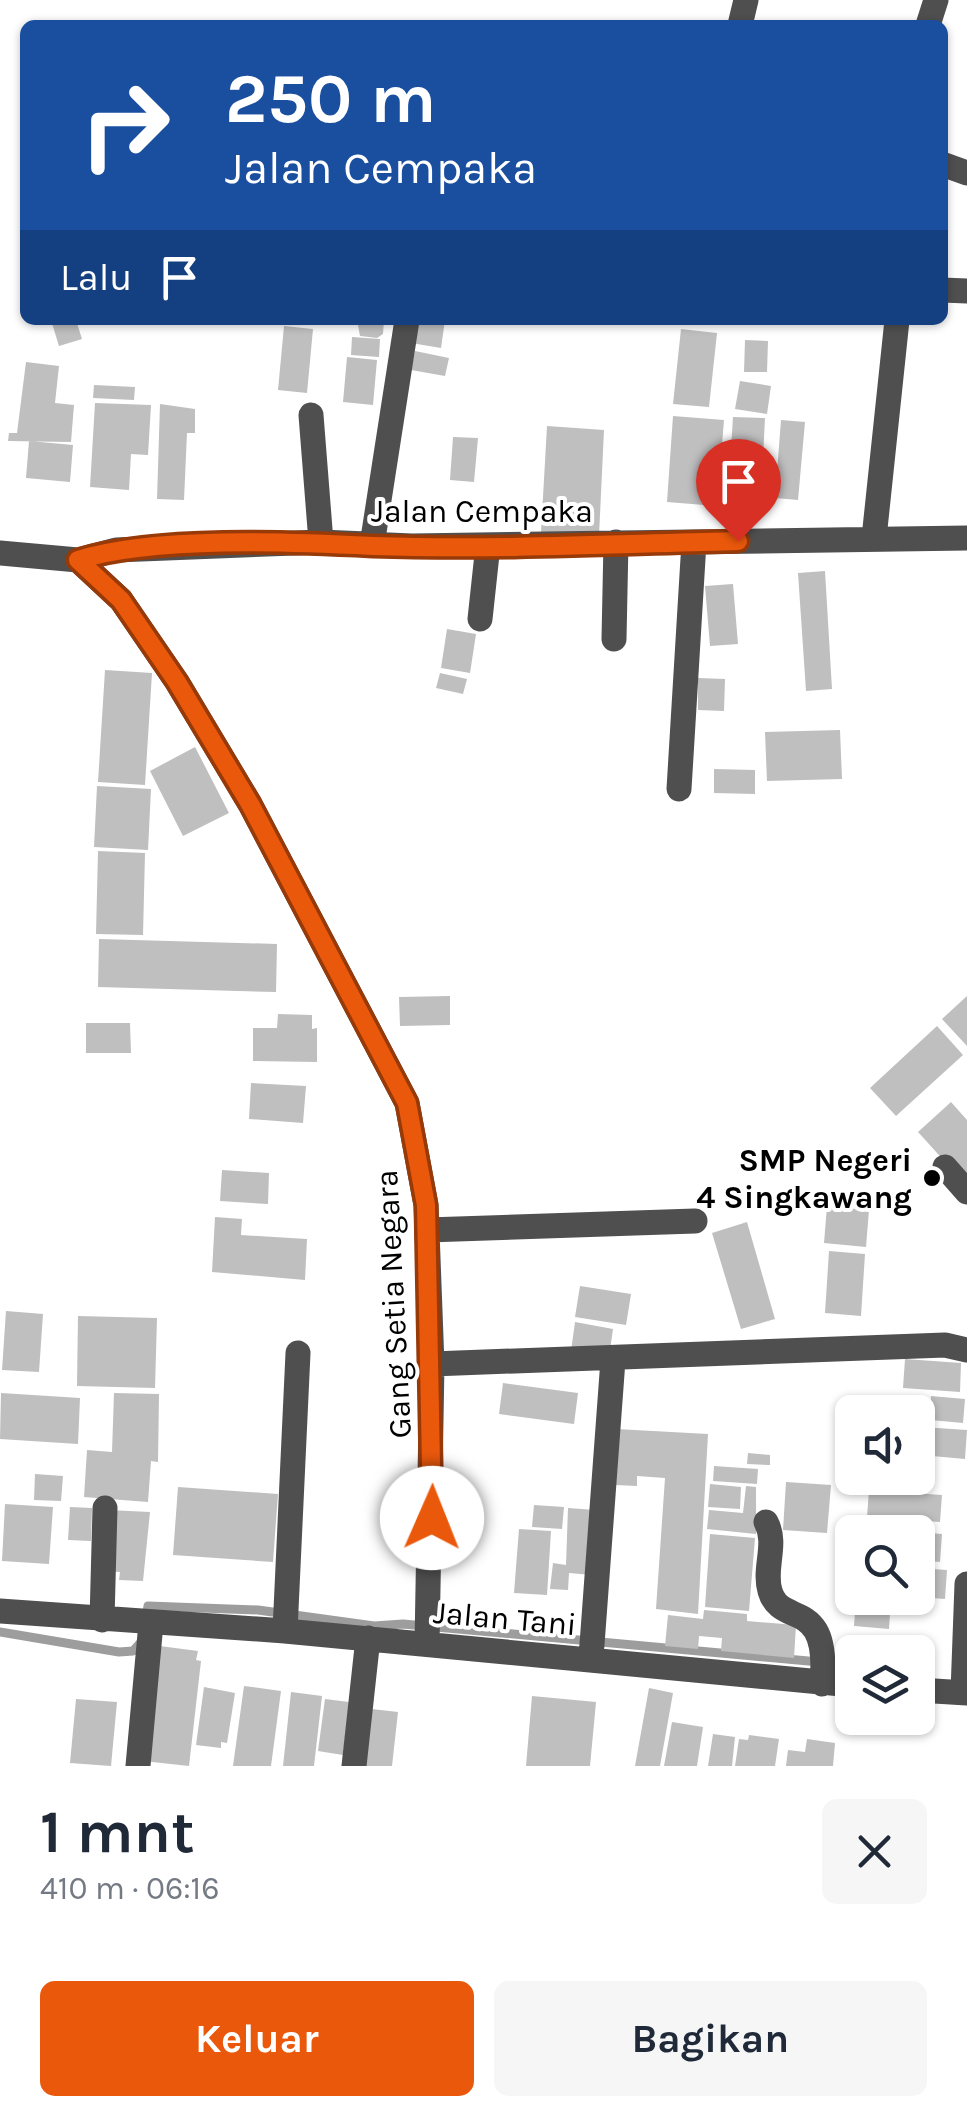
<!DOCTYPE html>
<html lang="id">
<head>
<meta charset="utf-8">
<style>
  :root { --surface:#fff; --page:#f6f6f7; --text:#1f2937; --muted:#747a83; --accent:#ea580c }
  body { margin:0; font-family:Karla,sans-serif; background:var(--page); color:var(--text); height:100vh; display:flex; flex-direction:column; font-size:38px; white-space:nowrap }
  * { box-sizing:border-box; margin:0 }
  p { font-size:32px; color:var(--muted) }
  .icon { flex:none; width:55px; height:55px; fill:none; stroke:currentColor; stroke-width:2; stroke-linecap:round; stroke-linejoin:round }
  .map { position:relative; height:1766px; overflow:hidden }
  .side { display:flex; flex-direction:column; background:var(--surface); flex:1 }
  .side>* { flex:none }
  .guide { position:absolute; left:20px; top:20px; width:928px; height:305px; border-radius:15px; box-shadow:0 2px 8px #0004; background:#1a4fa0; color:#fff; overflow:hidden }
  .tools { position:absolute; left:835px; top:1395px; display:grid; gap:20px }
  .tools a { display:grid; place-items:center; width:100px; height:100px; border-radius:15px; background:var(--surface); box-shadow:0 2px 8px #0004; font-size:50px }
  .pin { position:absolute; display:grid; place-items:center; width:85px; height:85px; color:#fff; margin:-102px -42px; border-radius:50% 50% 50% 0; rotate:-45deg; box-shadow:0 0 10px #0007 }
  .pin .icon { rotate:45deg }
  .me { position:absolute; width:110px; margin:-55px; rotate:1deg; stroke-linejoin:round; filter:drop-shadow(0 0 8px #0008) }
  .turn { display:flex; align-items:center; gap:35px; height:210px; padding:0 40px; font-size:45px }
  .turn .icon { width:130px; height:130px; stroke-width:2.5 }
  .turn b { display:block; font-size:70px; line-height:85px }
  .then { display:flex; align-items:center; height:95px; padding:0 40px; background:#0003; gap:20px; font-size:38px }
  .round { display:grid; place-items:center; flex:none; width:105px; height:105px; border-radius:15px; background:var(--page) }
  .summary { display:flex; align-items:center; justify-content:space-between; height:170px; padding:0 40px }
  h1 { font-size:60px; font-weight:700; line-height:75px }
  .action { display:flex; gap:20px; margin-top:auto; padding:20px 40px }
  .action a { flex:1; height:115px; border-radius:15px; background:var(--accent); color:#fff; font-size:40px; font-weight:700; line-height:115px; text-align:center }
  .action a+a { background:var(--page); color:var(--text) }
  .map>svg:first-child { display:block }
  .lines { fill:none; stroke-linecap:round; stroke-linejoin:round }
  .stream { stroke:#9d9d9d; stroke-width:9 }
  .building { fill:#bfbfbf }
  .minor { stroke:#4f4f4f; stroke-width:25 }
  .route-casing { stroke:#983908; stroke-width:25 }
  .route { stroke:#ea580c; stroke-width:18 }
  .poi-dot { fill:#000; stroke:#fff; stroke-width:4 }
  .labels { text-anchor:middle; stroke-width:8; stroke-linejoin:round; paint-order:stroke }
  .street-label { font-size:32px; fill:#000; stroke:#fff }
  .poi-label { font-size:32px; font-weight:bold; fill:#000; stroke:#fff; text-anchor:end }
</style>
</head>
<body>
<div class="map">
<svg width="967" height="1766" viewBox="0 0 967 1766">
  <rect width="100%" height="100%" fill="#fff"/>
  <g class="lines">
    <path class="stream" d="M 146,1620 L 148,1606 L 258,1610 L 374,1626 L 403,1624 L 852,1665
      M 0,1632 L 119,1652 L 133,1651 L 143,1640"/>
  </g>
  <path class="building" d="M 51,320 L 76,320 L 82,339 L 59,346 Z
    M 357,320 L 384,320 L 383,334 L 377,338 L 360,336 Z
    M 414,320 L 445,320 L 441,348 L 411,343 Z
    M 284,326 L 313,329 L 307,393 L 278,390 Z
    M 681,329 L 717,333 L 709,407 L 673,404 Z
    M 352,337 L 380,339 L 379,357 L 351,355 Z
    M 745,340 L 768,341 L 767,372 L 744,372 Z
    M 415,351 L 449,358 L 445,376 L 411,370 Z
    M 347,357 L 377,360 L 373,405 L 343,402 Z
    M 26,362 L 59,366 L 55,403 L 74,405 L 71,442 L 8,441 L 9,433 L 17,433 Z
    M 740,381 L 771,386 L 767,414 L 735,409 Z
    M 94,385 L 135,387 L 134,400 L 93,398 Z
    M 95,403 L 151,405 L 148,455 L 131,454 L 129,490 L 90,487 Z
    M 160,404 L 195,409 L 195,433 L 187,433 L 184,500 L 157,499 Z
    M 673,416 L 724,420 L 717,506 L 667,502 Z
    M 733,417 L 765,418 L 761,497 L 728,495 Z
    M 781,420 L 805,422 L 798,500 L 775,498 Z
    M 547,426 L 604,430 L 599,536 L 541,533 Z
    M 453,437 L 478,438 L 474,482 L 450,480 Z
    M 29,441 L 73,445 L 70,482 L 26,478 Z
    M 825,571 L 832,689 L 806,691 L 798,573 Z
    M 733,584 L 738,644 L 710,646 L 705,586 Z
    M 447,629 L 476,634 L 470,673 L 441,668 Z
    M 105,670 L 152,673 L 145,785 L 98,782 Z
    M 440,673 L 467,679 L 463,694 L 436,688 Z
    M 698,678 L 725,679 L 724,711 L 698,710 Z
    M 840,730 L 842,779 L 767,781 L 765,732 Z
    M 195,747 L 229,813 L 183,836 L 150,771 Z
    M 714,769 L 755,770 L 755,794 L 714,793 Z
    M 97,786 L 151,789 L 148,850 L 94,847 Z
    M 98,851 L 145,853 L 143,935 L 96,934 Z
    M 99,939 L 277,944 L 276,992 L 98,987 Z
    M 450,996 L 450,1025 L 400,1026 L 399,997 Z
    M 967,996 L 967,1046 L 942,1019 Z
    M 278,1014 L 312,1015 L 312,1029 L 317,1028 L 317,1062 L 253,1061 L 253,1028 L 277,1028 Z
    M 86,1023 L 130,1023 L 131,1053 L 86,1053 Z
    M 937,1026 L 963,1055 L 896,1116 L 870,1088 Z
    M 251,1083 L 306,1086 L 303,1123 L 249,1119 Z
    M 951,1102 L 967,1120 L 967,1186 L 918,1132 Z
    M 222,1170 L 269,1173 L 268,1204 L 220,1201 Z
    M 827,1206 L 869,1210 L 866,1247 L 824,1243 Z
    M 215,1217 L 242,1219 L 241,1235 L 307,1239 L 305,1280 L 212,1272 Z
    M 747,1222 L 775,1319 L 741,1329 L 712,1233 Z
    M 829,1251 L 865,1254 L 861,1316 L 825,1313 Z
    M 580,1286 L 631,1294 L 626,1325 L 575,1317 Z
    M 6,1311 L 43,1314 L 39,1372 L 2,1370 Z
    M 78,1316 L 157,1318 L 155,1388 L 77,1386 Z
    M 575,1322 L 613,1329 L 609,1357 L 571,1351 Z
    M 905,1359 L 961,1363 L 960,1392 L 903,1388 Z
    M 503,1383 L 578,1393 L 574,1424 L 499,1414 Z
    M 1,1393 L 80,1398 L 78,1444 L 0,1439 Z
    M 114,1393 L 159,1394 L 158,1462 L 151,1461 L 148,1502 L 84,1497 L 87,1450 L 112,1452 Z
    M 931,1396 L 965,1399 L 963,1423 L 930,1420 Z
    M 923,1427 L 967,1430 L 965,1459 L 921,1455 Z
    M 616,1429 L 708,1434 L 698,1614 L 656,1609 L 665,1478 L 637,1476 L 637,1486 L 615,1485 Z
    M 748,1453 L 770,1455 L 770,1465 L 747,1464 Z
    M 714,1466 L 758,1469 L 757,1484 L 713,1481 Z
    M 35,1474 L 63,1476 L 61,1501 L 34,1500 Z
    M 786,1482 L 831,1485 L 827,1533 L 783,1530 Z
    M 710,1484 L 741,1487 L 740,1509 L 708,1507 Z
    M 746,1486 L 756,1487 L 756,1534 L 707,1529 L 709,1510 L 743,1513 Z
    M 178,1487 L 278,1494 L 273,1562 L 173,1555 Z
    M 869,1490 L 942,1495 L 940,1522 L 867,1517 Z
    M 5,1504 L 53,1507 L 49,1564 L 2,1561 Z
    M 534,1505 L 564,1507 L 562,1529 L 532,1527 Z
    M 70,1507 L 92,1508 L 91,1541 L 68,1540 Z
    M 568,1508 L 595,1510 L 592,1575 L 569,1573 L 568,1590 L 550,1589 L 553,1563 L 566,1565 Z
    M 108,1510 L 150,1512 L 143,1581 L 119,1580 L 120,1572 L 105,1571 Z
    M 519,1529 L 551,1531 L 547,1595 L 514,1593 Z
    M 918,1532 L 942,1534 L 940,1562 L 918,1560 Z
    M 710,1534 L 755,1538 L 749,1611 L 705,1607 Z
    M 918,1568 L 947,1570 L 945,1599 L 918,1597 Z
    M 856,1598 L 891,1598 L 889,1629 L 854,1626 Z
    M 704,1610 L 747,1614 L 747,1621 L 796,1625 L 794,1658 L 721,1651 L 722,1638 L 699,1636 L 698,1649 L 665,1646 L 668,1615 L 703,1619 Z
    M 152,1645 L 198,1651 L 196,1660 L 201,1661 L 189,1766 L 143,1761 Z
    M 244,1686 L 281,1691 L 271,1766 L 233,1766 Z
    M 204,1687 L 235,1693 L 227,1743 L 221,1742 L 221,1748 L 196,1745 Z
    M 649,1688 L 673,1693 L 660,1766 L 635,1766 Z
    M 291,1692 L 322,1696 L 314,1766 L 283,1766 Z
    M 532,1696 L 596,1702 L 590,1766 L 526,1766 Z
    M 76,1699 L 117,1702 L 111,1766 L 70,1763 Z
    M 325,1699 L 349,1702 L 343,1755 L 318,1751 Z
    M 363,1708 L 398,1712 L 392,1766 L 357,1766 Z
    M 672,1722 L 703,1727 L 697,1766 L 664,1766 Z
    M 713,1734 L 735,1737 L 732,1766 L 708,1766 Z
    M 749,1735 L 779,1739 L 775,1766 L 735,1766 L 739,1739 L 748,1740 Z
    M 807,1739 L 835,1743 L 833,1766 L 786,1766 L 788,1750 L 805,1752 Z"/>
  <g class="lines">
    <path class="minor" d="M 740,25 L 746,0
      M 928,25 L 936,0
      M 942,164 L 967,173
      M 942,290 L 967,291
      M 311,415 L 321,542
      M 874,538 L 897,320
      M 372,545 L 407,320
      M 0,553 L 78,560 L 116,550 L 321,542 L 412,546 L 967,538
      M 78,560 L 121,600 L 177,682 L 250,804 L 407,1103 L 426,1205 L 432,1364 L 427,1644
      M 480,619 L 488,545
      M 614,639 L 616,542
      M 679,789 L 694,542
      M 945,1167 L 967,1192
      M 427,1230 L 695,1221
      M 432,1364 L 945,1345 L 967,1350
      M 766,1522 C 778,1544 763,1568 770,1591 C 781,1629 830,1595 822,1684
      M 0,1611 L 285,1631 L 852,1685
      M 102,1620 L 105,1508
      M 285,1631 L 298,1353
      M 591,1658 L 613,1360
      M 918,1690 L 967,1693
      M 963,1692 L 967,1584
      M 138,1766 L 151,1623
      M 354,1766 L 368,1638"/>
  </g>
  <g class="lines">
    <defs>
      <path id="route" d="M 432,1518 L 426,1205 L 407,1103 L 250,804 L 177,682 L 121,600 L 78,560 C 154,536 291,542 373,546 C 494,550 617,544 738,541"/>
    </defs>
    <use href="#route" class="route-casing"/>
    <use href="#route" class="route"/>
  </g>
  <circle class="poi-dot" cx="932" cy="1178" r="10"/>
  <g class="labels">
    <g class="street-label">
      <text x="482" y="522">Jalan Cempaka</text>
      <text transform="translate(393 1304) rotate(-93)" y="11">Gang Setia Negara</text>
      <text transform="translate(505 1618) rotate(5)" y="11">Jalan Tani</text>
    </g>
    <g class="poi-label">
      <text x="912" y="1171">SMP Negeri<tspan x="912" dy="37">4 Singkawang</tspan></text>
    </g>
  </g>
</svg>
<div class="tools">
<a><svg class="icon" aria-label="sound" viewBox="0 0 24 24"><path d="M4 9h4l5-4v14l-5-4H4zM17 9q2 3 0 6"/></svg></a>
<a><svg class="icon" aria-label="search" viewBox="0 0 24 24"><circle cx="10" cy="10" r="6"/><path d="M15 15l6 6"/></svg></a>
<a><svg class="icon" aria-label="layers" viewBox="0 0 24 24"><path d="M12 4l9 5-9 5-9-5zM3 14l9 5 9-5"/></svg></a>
</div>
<div class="pin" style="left:738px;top:541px;background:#d93025"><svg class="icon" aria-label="arrive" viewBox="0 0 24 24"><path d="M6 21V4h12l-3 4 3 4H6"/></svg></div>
<svg class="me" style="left:432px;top:1518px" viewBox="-20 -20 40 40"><circle r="19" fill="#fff"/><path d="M0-13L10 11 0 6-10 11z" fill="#ea580c"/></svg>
<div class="guide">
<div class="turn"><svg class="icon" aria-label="right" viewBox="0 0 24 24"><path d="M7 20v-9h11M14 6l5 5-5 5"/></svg><div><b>250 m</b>Jalan Cempaka</div></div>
<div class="then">Lalu<svg class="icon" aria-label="arrive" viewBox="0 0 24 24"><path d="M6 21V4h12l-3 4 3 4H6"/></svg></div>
</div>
</div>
<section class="side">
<div class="summary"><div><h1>1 mnt</h1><p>410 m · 06:16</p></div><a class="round"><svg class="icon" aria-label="close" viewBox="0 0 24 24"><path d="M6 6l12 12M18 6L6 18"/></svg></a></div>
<div class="action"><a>Keluar</a><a>Bagikan</a></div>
</section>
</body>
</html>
